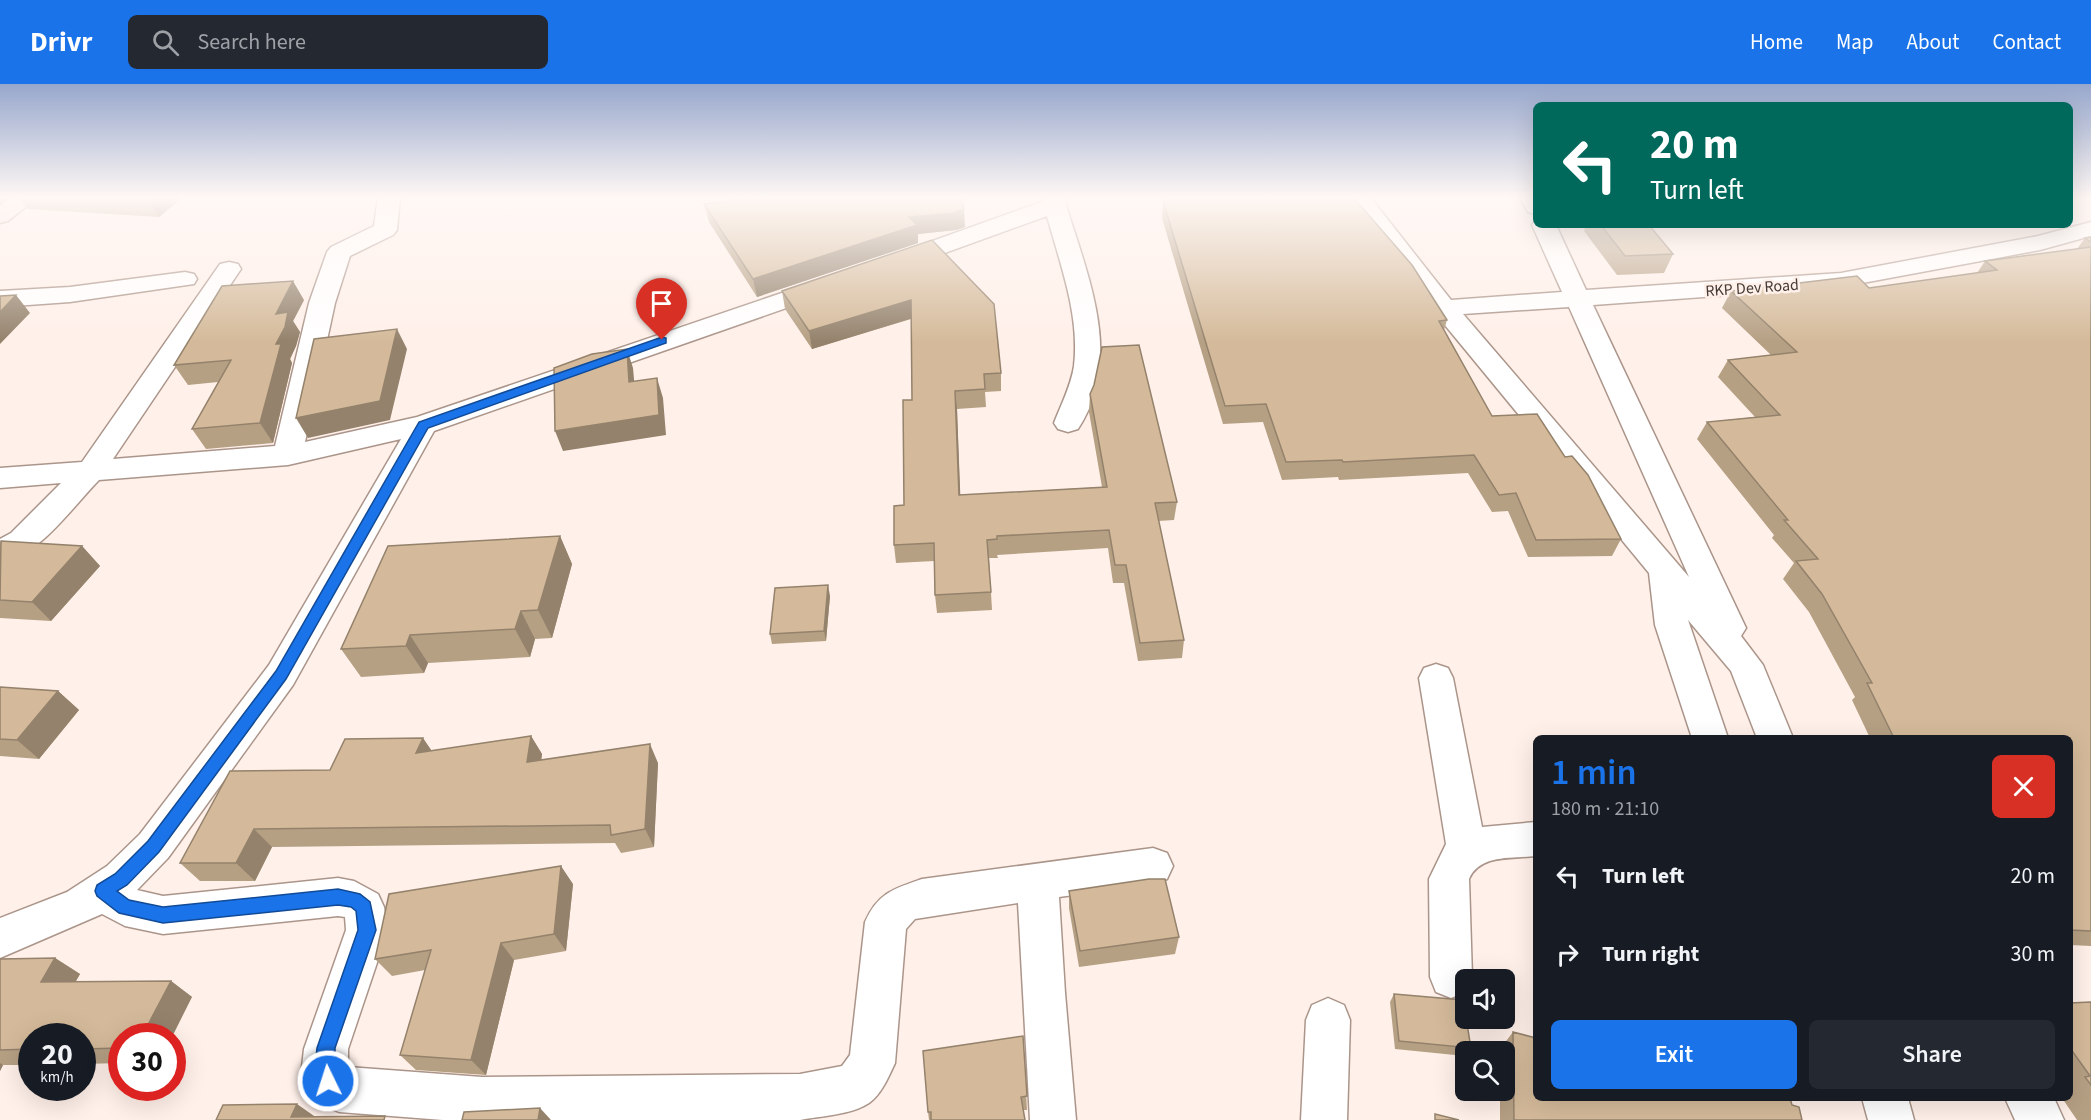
<!DOCTYPE html>
<html lang="en">
<head>
<meta charset="utf-8">
<style>
  :root { --surface:#171b24; --page:#242831; --text:#f1f3f6; --muted:#9ea1a6; --accent:#1a73e8 }
  body { margin:0; font-family:"Source Sans 3",sans-serif; background:var(--page); color:var(--text); height:100vh; display:flex; flex-direction:column; font-size:22px; white-space:nowrap }
  * { box-sizing:border-box; margin:0 }
  p { font-size:20px; color:var(--muted) }
  .icon { flex:none; width:33px; height:33px; fill:none; stroke:currentColor; stroke-width:2; stroke-linecap:round; stroke-linejoin:round }
  .map { position:relative; flex:1; overflow:hidden }
  .details { position:absolute; left:1533px; top:651px; width:540px; height:366px; display:flex; flex-direction:column; background:var(--surface); border-radius:9px; box-shadow:0 6px 24px #0002 }
  .details>* { flex:none }
  .guide { position:absolute; left:1533px; top:18px; width:540px; height:126px; border-radius:9px; box-shadow:0 6px 24px #0002; background:#00695c; color:#fff; overflow:hidden }
  .tools { position:absolute; left:1455px; top:885px; display:grid; gap:12px }
  .tools a { display:grid; place-items:center; width:60px; height:60px; border-radius:9px; background:var(--surface); box-shadow:0 6px 24px #0002; font-size:30px }
  .speed { position:absolute; left:18px; top:939px; display:flex; gap:12px; font-size:30px; font-weight:700; text-align:center }
  .speed>* { display:grid; place-content:center; width:78px; height:78px; border-radius:50%; background:var(--surface); box-shadow:0 6px 24px #0002; line-height:1 }
  .speed small { font-size:15px; font-weight:400 }
  .speed .limit { border:9px solid #d22; background:#fff; color:#111 }
  .pin { position:absolute; display:grid; place-items:center; width:51px; height:51px; color:#fff; margin:-62px -26px; border-radius:50% 50% 50% 0; rotate:-45deg; box-shadow:0 0 6px #0007 }
  .pin .icon { rotate:45deg }
  .me { position:absolute; width:66px; margin:-33px; rotate:356deg; stroke-linejoin:round; filter:drop-shadow(0 0 4px #0008) }
  .turn { display:flex; align-items:center; gap:21px; height:126px; padding:0 18px; font-size:27px }
  .turn .icon { width:78px; height:78px; stroke-width:2.5 }
  .turn b { display:block; font-size:42px; line-height:51px }
  .round { display:grid; place-items:center; flex:none; width:63px; height:63px; border-radius:9px; background:var(--page) }
  .summary { display:flex; align-items:center; justify-content:space-between; height:102px; padding:0 18px }
  h1 { font-size:36px; font-weight:600; line-height:45px; color:var(--accent) }
  .action { display:flex; gap:12px; margin-top:auto; padding:12px 18px }
  .action a { flex:1; height:69px; border-radius:9px; background:var(--accent); color:#fff; font-size:24px; font-weight:600; line-height:69px; text-align:center }
  .action a+a { background:var(--page); color:var(--text) }
  ul { padding:0; list-style:none }
  li { display:flex; align-items:center; gap:18px; height:78px; padding:0 18px }
  li div { flex:1 }
  li b { display:block; font-size:22px }
  li em { font-style:normal }
  header { display:flex; align-items:center; gap:36px; box-sizing:border-box; height:84px; padding:0 30px; background:var(--accent); color:#fff }
  header strong { font-size:28px }
  nav { display:flex; gap:33px; margin-inline-start:auto; font-size:21px }
  .search { width:420px; height:54px; background:var(--page); display:flex; align-items:center; gap:15px; box-sizing:border-box; padding:0 21px; border-radius:9px; color:var(--muted); font-size:22px }
  .map>svg:first-child { display:block }
  .lines { fill:none; stroke-linecap:round; stroke-linejoin:round }
  .street-casing { stroke:#ab958a; stroke-width:3 }
  .secondary-casing { stroke:#ab958a; stroke-width:3 }
  .street { fill:#fff; fill-rule:evenodd }
  .secondary { fill:#fbe9e9; fill-rule:evenodd }
  .wall { fill:#b6a084 }
  .shaded-wall { fill:#94826c }
  .building { fill:#d4ba9a; stroke:#94826c; stroke-width:1.5 }
  .route { fill:#1a73e8; stroke:#114b97; stroke-width:1.5 }
  .labels { text-anchor:middle; stroke-width:5; stroke-linejoin:round; paint-order:stroke }
  .far-street-label { font-size:16px; fill:#443a36; stroke:#fff0e9 }
</style>
</head>
<body>
<header>
<strong>Drivr</strong>
<div class="search"><svg class="icon" aria-label="search" viewBox="0 0 24 24"><circle cx="10" cy="10" r="6"/><path d="M15 15l6 6"/></svg>Search here</div>
<nav><a>Home</a><a>Map</a><a>About</a><a>Contact</a></nav>
</header>
<div class="map">
<svg width="2091" height="1036" viewBox="0 0 2091 1036">
  <rect width="100%" height="100%" fill="#fff0e9"/>
  <g class="lines">
    <defs>
      <path id="street" d="M 378,113 L 400,113 L 397,146 L 393,151 L 350,172 L 335,219 L 305,358 L 417,333 L 817,197 L 826,195 L 835,197 L 838,202 L 835,207 L 434,347 L 293,601 L 168,774 L 137,806 L 163,812 L 338,794 L 354,797 L 378,810 L 384,823 L 388,846 L 348,965 L 348,983 L 482,993 L 800,990 L 842,982 L 850,971 L 865,838 C 878,809 893,805 922,795 L 1153,764 L 1167,769 L 1173,782 L 1167,795 L 1153,800 L 1059,813 L 1065,909 L 1076,1036 L 1030,1036 L 1018,819 L 915,835 L 906,845 L 895,979 C 889,992 881,1011 869,1019 C 851,1031 821,1032 800,1036 L 443,1036 L 339,1028 L 323,1021 L 312,1013 L 302,983 L 304,965 L 346,846 L 345,833 L 338,832 L 163,850 L 125,842 L 102,830 L 0,874 L 0,834 L 67,808 L 107,782 L 140,750 L 269,581 L 401,355 L 288,381 L 99,396 C 70,426 41,469 0,481 L 0,455 L 11,449 L 61,399 L 0,404 L 0,384 L 82,378 L 220,180 L 229,178 L 238,180 L 241,185 L 113,375 L 275,362 L 309,219 L 327,168 L 331,163 L 374,142 Z
        M 1045,113 L 1067,113 L 1066,121 C 1088,193 1124,275 1078,345 L 1068,348 L 1058,345 L 1054,339 C 1061,321 1071,302 1074,282 C 1080,231 1060,180 1047,132 L 906,183 L 897,185 L 888,183 L 885,178 L 888,173 L 1044,117 Z
        M 1347,113 L 1370,113 L 1451,216 L 1562,208 L 1532,141 L 1536,136 L 1536,141 L 1556,141 L 1586,206 L 1841,189 L 2038,152 L 2091,138 L 2091,152 L 2040,166 L 1841,203 L 1593,221 L 1746,544 L 1741,552 L 1763,581 L 1793,654 L 1757,654 L 1731,587 L 1688,536 L 1728,654 L 1692,654 L 1655,541 L 1649,489 L 1435,229 ZM 1569,223 L 1689,493 L 1463,230 Z
        M 1520,113 L 1536,113 L 1536,130 L 1528,128 Z
        M 185,188 L 194,190 L 197,195 L 194,200 L 70,218 L 0,223 L 0,207 L 70,203 Z
        M 1436,580 L 1448,584 L 1453,594 L 1482,743 L 1536,738 L 1536,772 C 1512,775 1480,770 1469,795 L 1472,893 L 1471,896 L 1466,896 L 1466,908 L 1451,914 L 1436,908 L 1430,893 L 1429,795 L 1446,760 L 1419,594 L 1424,584 Z
        M 1328,914 L 1344,921 L 1350,936 L 1347,1036 L 1301,1036 L 1306,936 L 1312,921 Z
        M 1862,1014 L 1908,1014 L 1914,1036 L 1868,1036 Z
        M 2005,1014 L 2054,1014 L 2064,1036 L 2015,1036 Z"/>
      <path id="secondary" d="M 12,113 L 38,113 L 8,137 L 0,139 L 0,122 Z"/>
    </defs>
    <use href="#street" class="street-casing"/>
    <use href="#secondary" class="secondary-casing"/>
    <use href="#street" class="street"/>
    <use href="#secondary" class="secondary"/>
  </g>
  <path class="wall" d="M 18,113 L 183,113 L 159,133 L 27,125 Z
    M 1163,117 L 1447,236 L 1444,246 L 1492,332 L 1565,373 L 1621,455 L 1612,472 L 1528,473 L 1508,427 L 1492,428 L 1468,389 L 1339,396 L 1338,393 L 1282,396 L 1263,338 L 1223,340 L 1162,134 Z
    M 704,120 L 965,143 L 956,146 L 918,150 L 918,159 L 757,213 L 709,138 Z
    M 1586,141 L 1649,141 L 1673,170 L 1664,189 L 1617,191 L 1584,147 Z
    M 2091,153 L 2091,862 L 2070,861 L 2070,654 L 1870,654 L 1852,616 L 1855,613 L 1809,528 L 1783,495 L 1794,479 L 1772,454 L 1774,451 L 1697,355 L 1707,338 L 1755,333 L 1718,293 L 1728,276 L 1771,271 L 1722,224 L 1731,207 L 1869,204 L 1977,189 L 1985,177 L 2077,165 L 2085,154 Z
    M 932,156 L 1001,289 L 1001,307 L 985,308 L 986,323 L 957,325 L 960,411 L 1102,403 L 1089,328 L 1090,310 L 1177,418 L 1174,436 L 1158,437 L 1184,556 L 1182,574 L 1138,577 L 1124,499 L 1113,499 L 1108,464 L 997,471 L 998,474 L 989,474 L 992,526 L 937,529 L 935,511 L 934,477 L 896,479 L 894,461 L 904,421 L 912,316 L 911,235 L 812,265 L 785,225 L 782,207 Z
    M 304,216 L 293,237 L 300,248 L 296,262 L 290,275 L 292,279 L 273,359 L 206,365 L 192,345 L 218,298 L 188,301 L 174,281 Z
    M 560,452 L 572,480 L 552,554 L 535,555 L 530,573 L 428,579 L 424,589 L 361,593 L 341,565 Z
    M 0,458 L 82,462 L 100,482 L 51,537 L 0,534 Z
    M 830,512 L 826,557 L 772,560 L 770,550 Z
    M 0,603 L 58,607 L 79,626 L 39,675 L 0,672 Z
    M 531,652 L 542,670 L 541,676 L 658,679 L 654,763 L 621,769 L 615,759 L 272,763 L 255,797 L 200,797 L 180,779 L 330,686 L 432,667 Z
    M 573,800 L 566,867 L 514,876 L 486,991 L 416,986 L 400,971 L 425,886 L 392,892 L 375,875 Z
    M 1069,807 L 1179,853 L 1175,870 L 1079,883 L 1069,824 Z
    M 55,874 L 80,890 L 76,897 L 171,897 L 192,913 L 122,952 L 122,979 L 82,980 L 82,952 L 32,952 L 32,981 L 3,981 L 0,987 L 0,875 Z
    M 1394,910 L 1471,964 L 1468,968 L 1466,968 L 1465,972 L 1395,965 L 1390,918 Z
    M 2091,918 L 2091,1036 L 2077,1036 L 2062,1014 L 2070,1014 L 2070,919 Z
    M 1513,948 L 1792,1021 L 1802,1036 L 1500,1036 L 1500,1006 L 1504,1006 L 1504,968 L 1500,968 L 1500,965 Z
    M 1023,952 L 1027,1026 L 1023,1026 L 1025,1036 L 929,1036 L 928,1028 Z"/>
  <path class="shaded-wall" d="M 0,113 L 9,113 L 0,121 Z
    M 147,113 L 183,113 L 159,133 Z
    M 964,125 L 965,143 L 956,146 L 918,150 L 918,159 L 757,213 L 753,195 L 909,133 Z
    M 293,197 L 304,216 L 293,237 L 300,248 L 296,262 L 290,275 L 292,279 L 273,359 L 260,339 L 276,260 L 276,230 Z
    M 16,211 L 30,229 L 0,260 L 0,228 Z
    M 911,216 L 913,234 L 812,265 L 809,247 Z
    M 397,245 L 407,265 L 390,336 L 308,354 L 296,334 Z
    M 627,265 L 633,284 L 636,318 L 629,298 Z
    M 657,294 L 663,314 L 666,351 L 563,367 L 555,347 Z
    M 955,307 L 957,325 L 961,429 L 959,411 Z
    M 560,452 L 572,480 L 552,554 L 538,526 Z
    M 82,462 L 100,482 L 51,537 L 32,518 Z
    M 828,501 L 830,512 L 826,557 L 824,547 Z
    M 521,527 L 535,555 L 530,573 L 515,545 Z
    M 410,551 L 428,579 L 424,589 L 406,562 Z
    M 58,607 L 79,626 L 39,675 L 17,656 Z
    M 531,652 L 542,670 L 539,697 L 527,678 Z
    M 423,654 L 436,673 L 416,669 Z
    M 650,660 L 658,679 L 654,763 L 645,745 Z
    M 254,745 L 272,763 L 255,797 L 236,779 Z
    M 561,782 L 573,800 L 566,867 L 554,850 Z
    M 501,859 L 514,876 L 486,991 L 471,976 Z
    M 55,874 L 80,890 L 66,914 L 41,898 Z
    M 171,897 L 192,913 L 172,953 L 142,952 Z
    M 0,979 L 3,981 L 0,987 Z
    M 297,1020 L 317,1034 L 291,1033 Z
    M 540,1024 L 551,1036 L 538,1036 Z"/>
  <path class="building" d="M 757,113 L 961,113 L 964,125 L 954,129 L 909,133 L 917,141 L 753,195 L 704,120 Z
    M 1195,113 L 1353,113 L 1412,181 L 1447,236 L 1439,237 L 1492,332 L 1537,330 L 1565,373 L 1572,372 L 1588,391 L 1621,455 L 1536,456 L 1516,409 L 1499,411 L 1474,371 L 1343,378 L 1342,376 L 1286,378 L 1266,320 L 1225,322 L 1163,117 Z
    M 1601,141 L 1649,141 L 1673,170 L 1625,172 Z
    M 2091,153 L 2091,158 L 2085,154 Z
    M 932,156 L 994,220 L 1001,289 L 984,290 L 985,305 L 955,307 L 959,411 L 1107,403 L 1090,310 L 1094,301 L 1102,263 L 1139,261 L 1177,418 L 1155,419 L 1184,556 L 1140,559 L 1126,481 L 1115,481 L 1109,446 L 997,452 L 997,455 L 987,456 L 991,508 L 935,511 L 934,459 L 894,461 L 894,422 L 904,421 L 903,316 L 912,316 L 911,216 L 809,247 L 782,207 Z
    M 2091,163 L 2091,847 L 2070,846 L 2070,654 L 1894,654 L 1867,599 L 1872,599 L 1822,510 L 1796,477 L 1818,475 L 1784,436 L 1788,436 L 1707,338 L 1780,331 L 1728,276 L 1797,268 L 1731,207 L 1857,192 L 1869,204 L 1997,186 L 1985,177 Z
    M 293,197 L 276,230 L 288,228 L 285,243 L 276,260 L 281,260 L 260,339 L 192,345 L 231,276 L 174,281 L 222,202 Z
    M 16,211 L 0,228 L 0,212 Z
    M 397,245 L 380,317 L 296,334 L 314,255 Z
    M 627,265 L 629,298 L 657,294 L 659,331 L 555,347 L 554,284 L 592,270 Z
    M 560,452 L 538,526 L 521,527 L 515,545 L 410,551 L 406,562 L 341,565 L 388,462 Z
    M 1,457 L 82,462 L 32,518 L 0,516 Z
    M 828,501 L 824,547 L 770,550 L 775,504 Z
    M 0,603 L 58,607 L 17,656 L 0,655 Z
    M 531,652 L 527,678 L 650,660 L 645,745 L 611,751 L 610,741 L 254,745 L 236,779 L 180,779 L 230,687 L 330,686 L 345,655 L 423,654 L 416,669 Z
    M 561,782 L 554,850 L 501,859 L 471,976 L 400,971 L 431,866 L 375,875 L 389,810 Z
    M 1149,795 L 1165,795 L 1179,853 L 1080,867 L 1069,807 Z
    M 55,874 L 41,898 L 171,897 L 142,952 L 122,952 L 122,964 L 82,965 L 82,952 L 32,952 L 32,965 L 0,966 L 0,875 Z
    M 1394,910 L 1463,916 L 1471,964 L 1399,957 Z
    M 2091,918 L 2091,1001 L 2085,993 L 2090,992 L 2070,964 L 2070,919 Z
    M 1513,948 L 1536,954 L 1536,1014 L 1790,1014 L 1792,1021 L 1799,1023 L 1802,1036 L 1514,1036 Z
    M 1023,952 L 1027,1012 L 1021,1013 L 1025,1036 L 931,1036 L 931,1028 L 928,1028 L 923,967 Z
    M 297,1020 L 291,1033 L 385,1032 L 384,1036 L 216,1036 L 223,1021 Z
    M 540,1024 L 538,1036 L 462,1036 L 464,1028 Z
    M 1435,1030 L 1459,1036 L 1435,1036 Z"/>
  <linearGradient id="sky" x2="0" y2="1"><stop stop-color="#97a7cc"/><stop offset="0.44" stop-color="#fff8f5"/><stop offset="1" stop-color="#fff8f5" stop-opacity="0"/></linearGradient>
  <rect width="2091" height="258" fill="url(#sky)"/>
  <path class="route" d="M 662,253 L 666,254 L 666,259 L 428,344 L 286,595 L 159,768 L 127,801 L 117,807 L 129,816 L 163,823 L 338,805 L 360,810 L 370,818 L 376,846 L 335,964 C 335,976 338,995 335,1003 L 328,1006 L 321,1003 L 315,982 L 317,964 L 358,846 L 356,827 L 351,823 L 338,821 L 163,839 L 119,829 L 97,812 L 95,807 L 97,801 L 115,790 L 148,757 L 276,587 L 419,338 Z"/>
  <g class="labels">
    <g class="far-street-label">
      <text transform="translate(1752 203) rotate(-4)" y="6">RKP Dev Road</text>
    </g>
  </g>
</svg>
<div class="tools">
<a><svg class="icon" aria-label="sound" viewBox="0 0 24 24"><path d="M4 9h4l5-4v14l-5-4H4zM17 9q2 3 0 6"/></svg></a>
<a><svg class="icon" aria-label="search" viewBox="0 0 24 24"><circle cx="10" cy="10" r="6"/><path d="M15 15l6 6"/></svg></a>
</div>
<div class="speed"><div>20<small>km/h</small></div><div class="limit">30</div></div>
<div class="pin" style="left:662px;top:256px;background:#d93025"><svg class="icon" aria-label="arrive" viewBox="0 0 24 24"><path d="M6 21V4h12l-3 4 3 4H6"/></svg></div>
<svg class="me" style="left:328px;top:997px" viewBox="-20 -20 40 40"><circle r="17" fill="#1a73e8" stroke="#fff" stroke-width="3"/><path d="M0-11L8 9 0 5-8 9z" fill="#fff"/></svg>
<div class="guide">
<div class="turn"><svg class="icon" aria-label="left" viewBox="0 0 24 24"><path d="M17 20v-9H6M10 6l-5 5 5 5"/></svg><div><b>20 m</b>Turn left</div></div>
</div>
<section class="details">
<div class="summary"><div><h1>1 min</h1><p>180 m · 21:10</p></div><a class="round" style="background:#d93025;color:#fff"><svg class="icon" aria-label="close" viewBox="0 0 24 24"><path d="M6 6l12 12M18 6L6 18"/></svg></a></div>
<ul>
<li><svg class="icon" aria-label="left" viewBox="0 0 24 24"><path d="M17 20v-9H6M10 6l-5 5 5 5"/></svg><div><b>Turn left</b></div><em>20 m</em></li>
<li><svg class="icon" aria-label="right" viewBox="0 0 24 24"><path d="M7 20v-9h11M14 6l5 5-5 5"/></svg><div><b>Turn right</b></div><em>30 m</em></li>
</ul>
<div class="action"><a>Exit</a><a>Share</a></div>
</section>
</div>
</body>
</html>
